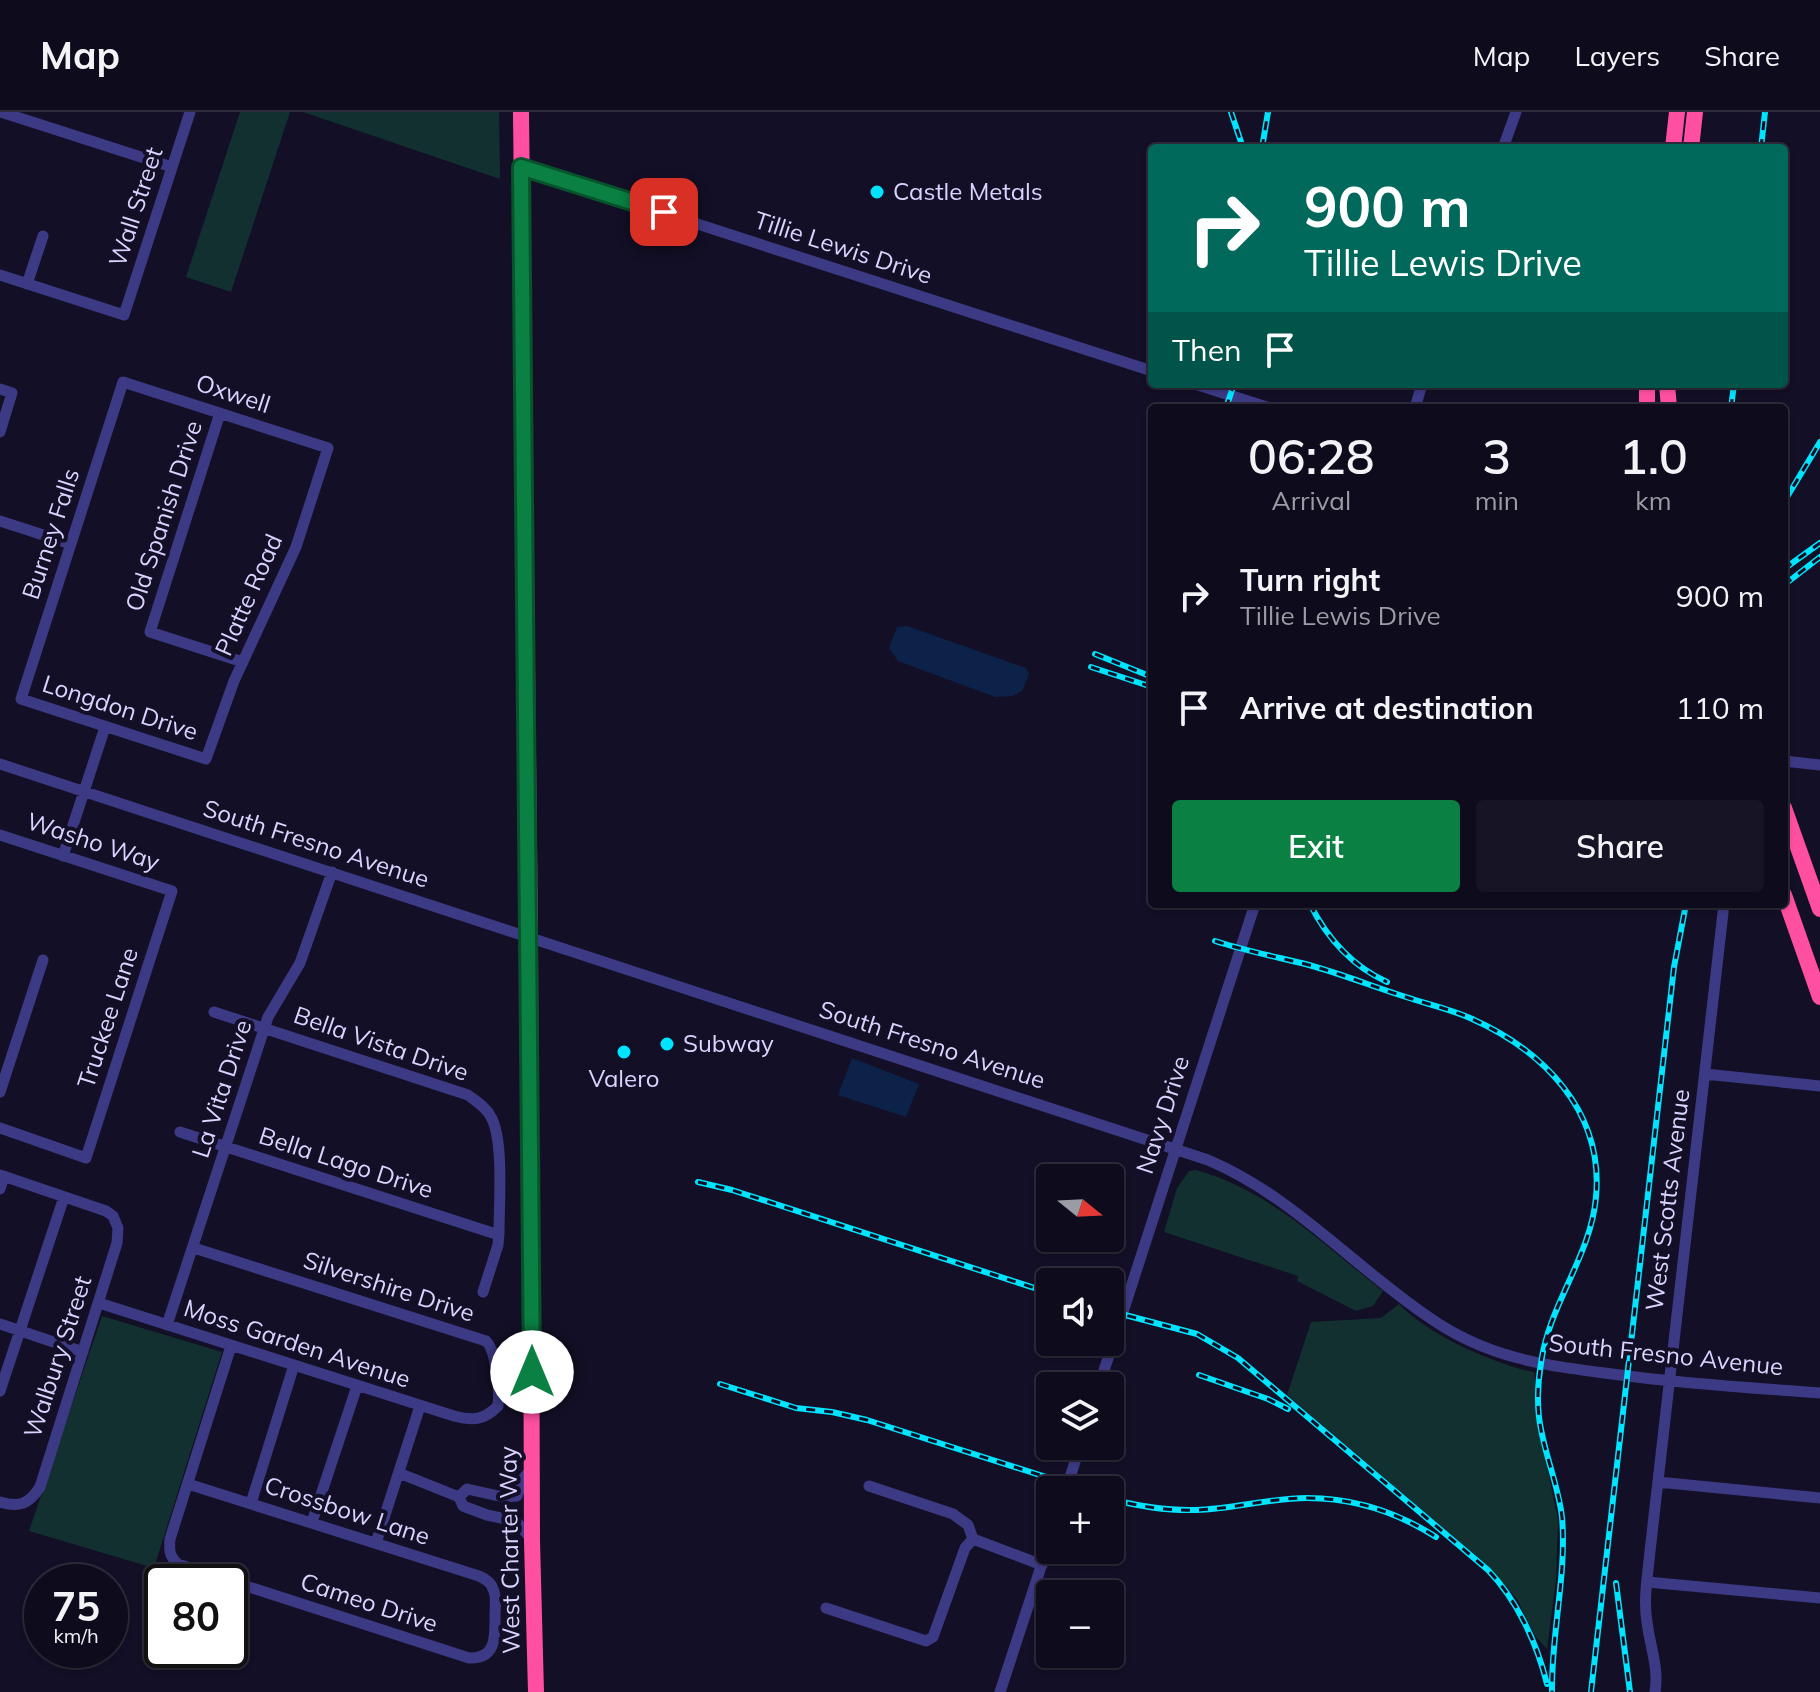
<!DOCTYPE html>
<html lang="en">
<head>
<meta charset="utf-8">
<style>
  :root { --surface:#0e0b1c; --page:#171425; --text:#f1f3f6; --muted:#9b9ba3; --line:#2e2b3b; --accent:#0b8043 }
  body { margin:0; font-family:Mulish,sans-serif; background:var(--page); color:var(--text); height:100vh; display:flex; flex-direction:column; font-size:30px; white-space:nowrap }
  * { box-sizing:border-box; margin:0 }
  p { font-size:26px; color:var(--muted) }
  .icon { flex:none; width:44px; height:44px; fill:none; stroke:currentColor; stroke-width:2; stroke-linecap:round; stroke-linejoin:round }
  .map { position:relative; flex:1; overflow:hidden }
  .side { position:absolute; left:1148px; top:292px; width:640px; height:504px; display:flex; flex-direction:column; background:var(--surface); border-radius:8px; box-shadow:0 2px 6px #0004,0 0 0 2px var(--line) }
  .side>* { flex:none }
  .guide { position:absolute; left:1148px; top:32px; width:640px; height:244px; border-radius:8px; box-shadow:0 2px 6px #0004,0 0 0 2px var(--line); background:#00695c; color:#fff; overflow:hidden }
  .needle { width:52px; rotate:108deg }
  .tools { position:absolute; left:1036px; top:1052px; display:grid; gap:16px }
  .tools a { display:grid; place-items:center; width:88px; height:88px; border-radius:8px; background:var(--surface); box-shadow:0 2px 6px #0004,0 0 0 2px var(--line); font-size:40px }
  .speed { position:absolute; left:24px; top:1452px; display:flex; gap:16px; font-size:40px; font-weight:700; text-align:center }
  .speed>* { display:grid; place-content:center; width:104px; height:104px; border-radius:50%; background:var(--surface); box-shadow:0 2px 6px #0004,0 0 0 2px var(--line); line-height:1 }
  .speed small { font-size:20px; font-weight:400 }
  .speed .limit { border:4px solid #111; border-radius:12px; background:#fff; color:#111 }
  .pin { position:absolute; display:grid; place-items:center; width:68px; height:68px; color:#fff; margin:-34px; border-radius:16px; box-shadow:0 4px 12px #0006 }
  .me { position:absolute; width:88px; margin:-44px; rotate:0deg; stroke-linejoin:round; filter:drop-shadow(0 0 6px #0008) }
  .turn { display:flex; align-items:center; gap:28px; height:168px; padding:0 24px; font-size:36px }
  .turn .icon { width:104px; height:104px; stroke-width:2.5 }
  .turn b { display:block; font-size:56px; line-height:68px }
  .then { display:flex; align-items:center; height:76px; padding:0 24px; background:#0003; gap:16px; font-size:30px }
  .eta { display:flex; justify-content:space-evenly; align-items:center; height:136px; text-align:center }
  .eta b { font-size:48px; font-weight:600; line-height:56px }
  .button { display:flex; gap:16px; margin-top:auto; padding:16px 24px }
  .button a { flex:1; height:92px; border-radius:8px; background:var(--accent); color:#fff; font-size:32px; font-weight:600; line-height:92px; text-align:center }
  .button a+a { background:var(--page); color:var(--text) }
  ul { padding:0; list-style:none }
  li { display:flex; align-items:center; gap:24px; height:112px; padding:0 24px }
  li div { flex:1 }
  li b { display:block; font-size:30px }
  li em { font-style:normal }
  header { display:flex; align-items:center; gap:48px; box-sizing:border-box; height:112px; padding:0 40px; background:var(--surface); border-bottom:2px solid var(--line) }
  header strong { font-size:38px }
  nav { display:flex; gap:44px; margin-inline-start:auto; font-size:28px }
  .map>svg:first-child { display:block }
  .green { fill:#12302f }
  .water { fill:#0c2248 }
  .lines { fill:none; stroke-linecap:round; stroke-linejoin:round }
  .minor { stroke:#3d3a85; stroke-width:11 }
  .highway { stroke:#ff4fa3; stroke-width:16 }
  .rail-casing { stroke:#00e5ff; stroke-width:6 }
  .rail { stroke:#130f26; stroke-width:3; stroke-dasharray:9; stroke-linecap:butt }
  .route-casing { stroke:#07532c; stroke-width:20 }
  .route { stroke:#0b8043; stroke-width:14 }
  .poi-dot { fill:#00e5ff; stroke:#130f26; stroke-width:3 }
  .labels { text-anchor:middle; stroke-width:8; stroke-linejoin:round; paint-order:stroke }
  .poi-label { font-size:24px; fill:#d9d4ff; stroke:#130f26; text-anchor:start }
  .street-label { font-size:24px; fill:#d9d4ff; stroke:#130f26 }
</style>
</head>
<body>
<header>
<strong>Map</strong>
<nav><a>Map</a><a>Layers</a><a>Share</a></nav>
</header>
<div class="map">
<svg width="1820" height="1580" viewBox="0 0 1820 1580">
  <rect width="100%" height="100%" fill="#130f26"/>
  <path class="green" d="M 240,0 L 290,0 L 231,180 L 186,165 Z
    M 303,0 L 499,0 L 500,67 Z
    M 1196,1058 C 1273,1080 1322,1132 1383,1179 L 1373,1194 L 1356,1199 L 1297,1169 L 1298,1164 L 1164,1120 L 1177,1076 L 1189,1059 Z
    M 1399,1192 C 1427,1222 1493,1252 1534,1260 L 1547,1355 L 1558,1408 L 1556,1468 L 1547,1537 L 1535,1524 L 1517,1487 L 1489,1455 L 1287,1283 L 1311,1210 L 1381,1206 Z
    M 102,1204 L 222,1240 L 154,1456 L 29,1419 Z"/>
  <path class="water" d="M 907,514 L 1026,556 L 1029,562 L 1022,579 L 1012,584 L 995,585 L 898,549 L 889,536 L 897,515 Z
    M 852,946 L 919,972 L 906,1005 L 838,983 Z"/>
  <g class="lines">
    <path class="minor" d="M 1,0 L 172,55
      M 1503,36 L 1516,0
      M 521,55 L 1152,259
      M 0,163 L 124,203 L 190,0
      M 27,172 L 43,124
      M 123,270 L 328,336 L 296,435 L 234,569 L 206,647 L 21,587 Z
      M 1195,272 L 1270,296
      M 0,277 L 12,281 L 0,320
      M 1415,296 L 1422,272
      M 220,301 L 150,520 L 243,550
      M 0,409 L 71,432
      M 1784,649 L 1820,653
      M 0,652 L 1208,1048 C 1293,1084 1354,1155 1430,1206 C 1490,1248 1550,1254 1620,1263 C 1686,1272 1753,1276 1820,1281
      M 0,723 L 172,779 L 86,1046 L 0,1016
      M 63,744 L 105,615
      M 214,900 L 468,983 C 477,990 486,995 491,1005 C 504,1028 499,1091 499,1120 L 498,1133 L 483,1180
      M 1705,962 L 1820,974
      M 0,980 L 43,848
      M 180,1020 L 499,1123
      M 0,1063 L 106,1099 L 113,1104 L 118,1116 L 117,1131 L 40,1375 C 29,1392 19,1396 0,1390
      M 0,1077 L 4,1064
      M 99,1191 L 454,1304 C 474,1309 484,1308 498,1294 C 500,1279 496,1238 486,1229 L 194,1136
      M 0,1212 L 83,1240
      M 167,1213 L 268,905 L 300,851 L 332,760
      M 1099,1274 L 1255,792
      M 0,1279 L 64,1085
      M 399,1361 L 459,1385 L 463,1394 L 487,1403 L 516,1409 L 532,1428
      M 1658,1370 L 1820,1386
      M 188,1372 L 479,1464 C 485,1467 491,1470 493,1477 C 497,1484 495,1495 495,1503 C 495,1524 497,1547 469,1546 L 178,1452 C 169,1444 169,1438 170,1427 L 231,1234
      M 869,1374 L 953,1402 L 968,1413 L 973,1427
      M 1066,1378 L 1080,1334
      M 459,1385 L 467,1377 L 503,1385 L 517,1384 L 523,1367 L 532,1356
      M 251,1391 L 294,1253
      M 312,1410 L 357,1274
      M 973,1427 L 1042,1453
      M 376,1431 L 420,1294
      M 1647,1470 L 1820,1486
      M 826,1496 L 926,1529 L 933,1525 L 965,1436 L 973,1427
      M 1000,1580 L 1050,1427
      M 1655,1580 C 1659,1555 1650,1535 1647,1510 C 1643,1487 1648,1462 1650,1439 L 1724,792"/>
    <path class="highway" d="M 521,0 L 530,824 L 532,1429 L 536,1580
      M 1673,36 L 1677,0
      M 1691,36 L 1695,0
      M 1667,272 L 1669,296
      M 1647,296 L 1647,272
      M 1784,696 L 1820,797
      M 1784,783 L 1820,885"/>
    <defs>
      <path id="rail" d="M 1231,0 L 1243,36
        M 1262,36 L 1268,0
        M 1761,36 L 1765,0
        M 1226,296 L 1234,272
        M 1731,296 L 1734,272
        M 1784,390 L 1820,330
        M 1784,457 L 1820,431
        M 1784,473 L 1820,445
        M 1095,542 L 1152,565
        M 1091,555 L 1152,575
        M 1310,792 C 1327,826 1352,854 1387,870
        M 1215,829 C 1246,839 1277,845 1309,853 C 1342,862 1374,875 1406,885 C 1427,892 1450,897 1470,906 C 1543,938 1604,999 1596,1085 C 1591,1144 1549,1192 1541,1251 C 1538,1269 1537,1287 1539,1305 C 1543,1339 1558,1371 1562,1405 C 1567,1463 1551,1522 1552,1580
        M 698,1070 L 732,1078 L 1050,1181
        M 1110,1199 L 1197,1222 L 1238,1246 L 1488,1458 C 1517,1488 1537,1531 1547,1572
        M 1199,1263 L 1268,1287 L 1288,1297
        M 720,1272 L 796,1296 L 832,1300 L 867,1308 L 1087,1378
        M 1110,1387 C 1138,1394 1167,1399 1196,1398 C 1233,1397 1270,1386 1307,1386 C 1354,1386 1397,1400 1436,1425
        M 1616,1471 L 1630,1580
        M 1591,1580 L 1674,855 L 1686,792"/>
    </defs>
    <use href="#rail" class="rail-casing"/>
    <use href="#rail" class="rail"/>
  </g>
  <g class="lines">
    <defs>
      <path id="route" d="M 532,1260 L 521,55 L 664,100"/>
    </defs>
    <use href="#route" class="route-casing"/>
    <use href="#route" class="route"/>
  </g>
  <g class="poi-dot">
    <circle cx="877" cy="80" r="8"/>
    <circle cx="667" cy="932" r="8"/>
    <circle cx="624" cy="940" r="8"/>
  </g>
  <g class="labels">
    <g class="poi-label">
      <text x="893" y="88">Castle Metals</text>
      <text x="683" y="940">Subway</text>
      <text x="624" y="975" text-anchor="middle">Valero</text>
    </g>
    <g class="street-label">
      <text transform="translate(136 95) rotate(-72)" y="8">Wall Street</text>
      <text transform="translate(843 136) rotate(18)" y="8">Tillie Lewis Drive</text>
      <text transform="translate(233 282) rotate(18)" y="8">Oxwell</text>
      <text transform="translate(164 404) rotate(-72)" y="8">Old Spanish Drive</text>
      <text transform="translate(51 422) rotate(-72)" y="8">Burney Falls</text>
      <text transform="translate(249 483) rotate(-66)" y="8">Platte Road</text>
      <text transform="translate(120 596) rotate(18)" y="8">Longdon Drive</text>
      <text transform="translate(93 730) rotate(18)" y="8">Washo Way</text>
      <text transform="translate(316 732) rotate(18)" y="8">South Fresno Avenue</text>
      <text transform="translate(108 906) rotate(-72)" y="8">Truckee Lane</text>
      <text transform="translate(381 932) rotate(19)" y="8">Bella Vista Drive</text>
      <text transform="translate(932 933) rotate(18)" y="8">South Fresno Avenue</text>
      <text transform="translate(222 977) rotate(-72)" y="8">La Vita Drive</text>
      <text transform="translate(1163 1003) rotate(-72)" y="8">Navy Drive</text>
      <text transform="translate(346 1051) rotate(18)" y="8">Bella Lago Drive</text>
      <text transform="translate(1668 1088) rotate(-83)" y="8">West Scotts Avenue</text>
      <text transform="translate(389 1175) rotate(18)" y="8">Silvershire Drive</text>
      <text transform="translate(297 1232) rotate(18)" y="8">Moss Garden Avenue</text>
      <text transform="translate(1666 1243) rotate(6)" y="8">South Fresno Avenue</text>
      <text transform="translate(58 1245) rotate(-72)" y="8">Walbury Street</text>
      <text transform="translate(347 1399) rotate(18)" y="8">Crossbow Lane</text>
      <text transform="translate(510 1438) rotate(-91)" y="8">West Charter Way</text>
      <text transform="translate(369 1491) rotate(18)" y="8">Cameo Drive</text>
    </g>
  </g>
</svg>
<div class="tools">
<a><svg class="needle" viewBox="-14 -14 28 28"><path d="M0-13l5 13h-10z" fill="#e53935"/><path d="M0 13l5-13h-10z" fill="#9b9ba3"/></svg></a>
<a><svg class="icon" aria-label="sound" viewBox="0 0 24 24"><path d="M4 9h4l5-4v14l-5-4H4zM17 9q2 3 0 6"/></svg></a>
<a><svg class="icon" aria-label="layers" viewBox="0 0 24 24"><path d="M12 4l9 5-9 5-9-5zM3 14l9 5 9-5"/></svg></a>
<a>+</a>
<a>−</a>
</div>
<div class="speed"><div>75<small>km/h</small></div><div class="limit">80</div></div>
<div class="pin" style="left:664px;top:100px;background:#d93025"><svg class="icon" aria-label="arrive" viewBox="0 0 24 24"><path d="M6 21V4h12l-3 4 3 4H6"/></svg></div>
<svg class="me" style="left:532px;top:1260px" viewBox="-20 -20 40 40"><circle r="19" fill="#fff"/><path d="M0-13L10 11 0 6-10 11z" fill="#0b8043"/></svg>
<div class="guide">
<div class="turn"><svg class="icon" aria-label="right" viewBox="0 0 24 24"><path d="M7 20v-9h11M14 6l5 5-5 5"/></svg><div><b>900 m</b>Tillie Lewis Drive</div></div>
<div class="then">Then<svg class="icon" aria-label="arrive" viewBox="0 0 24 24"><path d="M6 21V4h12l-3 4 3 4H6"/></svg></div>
</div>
<section class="side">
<div class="eta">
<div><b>06:28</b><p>Arrival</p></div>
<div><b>3</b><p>min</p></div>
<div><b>1.0</b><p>km</p></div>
</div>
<ul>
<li><svg class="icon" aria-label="right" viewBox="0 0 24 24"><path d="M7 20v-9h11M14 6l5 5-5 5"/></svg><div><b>Turn right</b><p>Tillie Lewis Drive</p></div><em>900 m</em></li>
<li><svg class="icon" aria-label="arrive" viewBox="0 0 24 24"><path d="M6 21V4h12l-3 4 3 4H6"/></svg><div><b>Arrive at destination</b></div><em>110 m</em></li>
</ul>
<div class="button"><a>Exit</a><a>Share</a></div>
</section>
</div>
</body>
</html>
